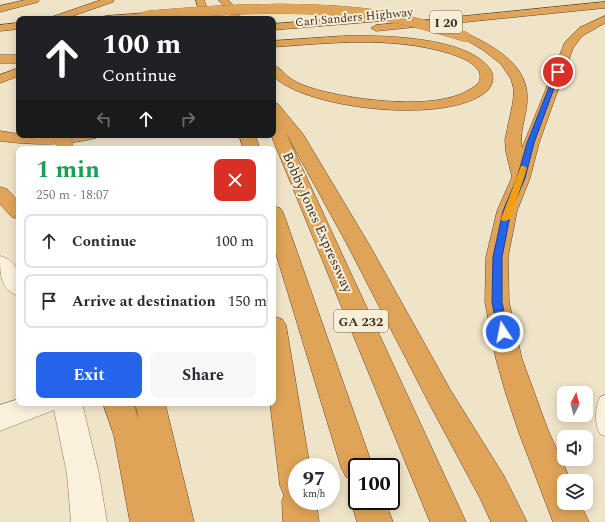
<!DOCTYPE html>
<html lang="en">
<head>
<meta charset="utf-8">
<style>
  :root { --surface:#fff; --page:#f7f7f7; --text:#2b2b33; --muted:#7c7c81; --line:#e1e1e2; --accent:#2563eb }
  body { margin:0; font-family:Spectral,serif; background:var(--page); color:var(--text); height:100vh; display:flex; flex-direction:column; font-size:15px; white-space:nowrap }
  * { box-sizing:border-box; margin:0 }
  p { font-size:13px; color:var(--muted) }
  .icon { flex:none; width:22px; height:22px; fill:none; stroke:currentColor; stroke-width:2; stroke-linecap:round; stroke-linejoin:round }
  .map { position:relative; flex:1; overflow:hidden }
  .details { position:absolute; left:16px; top:146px; width:260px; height:260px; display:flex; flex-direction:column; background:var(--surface); border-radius:8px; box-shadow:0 2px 10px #0003 }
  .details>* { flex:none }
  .guide { position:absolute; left:16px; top:16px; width:260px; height:122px; border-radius:8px; box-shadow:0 2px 10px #0003; background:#202124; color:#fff; overflow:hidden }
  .needle { width:26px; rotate:6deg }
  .controls { position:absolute; left:557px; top:386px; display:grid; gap:8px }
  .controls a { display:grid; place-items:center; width:36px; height:36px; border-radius:8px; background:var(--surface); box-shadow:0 2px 10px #0003; font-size:20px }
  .speed { position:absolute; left:288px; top:458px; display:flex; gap:8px; font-size:20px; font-weight:700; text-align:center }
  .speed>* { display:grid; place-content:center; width:52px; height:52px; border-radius:50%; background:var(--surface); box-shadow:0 2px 10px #0003; line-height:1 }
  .speed small { font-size:10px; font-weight:400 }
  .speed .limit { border:2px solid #111; border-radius:6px; background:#fff; color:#111 }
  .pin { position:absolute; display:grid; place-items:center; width:34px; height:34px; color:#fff; margin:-17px; border:2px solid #fff; border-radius:50%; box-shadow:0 1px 4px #0007 }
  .me { position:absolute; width:44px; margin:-22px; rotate:349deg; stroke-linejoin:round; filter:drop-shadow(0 0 3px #0008) }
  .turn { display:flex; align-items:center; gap:14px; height:84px; padding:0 20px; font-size:18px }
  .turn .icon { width:52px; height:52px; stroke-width:2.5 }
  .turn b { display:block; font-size:28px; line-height:34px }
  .lanes { display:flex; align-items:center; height:38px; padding:0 20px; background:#0003; justify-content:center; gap:20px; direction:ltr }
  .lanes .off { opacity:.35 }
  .round { display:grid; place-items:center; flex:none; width:42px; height:42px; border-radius:8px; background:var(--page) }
  .overview { display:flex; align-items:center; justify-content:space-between; height:68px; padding:0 20px }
  h1 { font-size:24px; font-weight:700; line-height:30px; color:#1e9e55 }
  .action { display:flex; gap:8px; margin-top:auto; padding:8px 20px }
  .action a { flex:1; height:46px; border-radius:8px; background:var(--accent); color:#fff; font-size:16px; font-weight:700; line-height:46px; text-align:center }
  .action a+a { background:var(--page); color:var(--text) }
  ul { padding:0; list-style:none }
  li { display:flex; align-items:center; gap:12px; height:54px; margin:0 8px 6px; padding:0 12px; border:2px solid var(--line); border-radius:8px }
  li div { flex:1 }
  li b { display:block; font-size:15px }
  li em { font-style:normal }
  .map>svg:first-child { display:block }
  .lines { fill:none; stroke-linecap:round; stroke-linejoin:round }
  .service-casing { stroke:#8d765c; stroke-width:1 }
  .minor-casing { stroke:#8d765c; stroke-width:1 }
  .motorway-casing { stroke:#5b4430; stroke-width:1 }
  .service { fill:#faf1dc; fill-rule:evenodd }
  .minor { fill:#faf1dc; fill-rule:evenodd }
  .motorway { fill:#e0a458; fill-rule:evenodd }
  .motorway-bridge-far1-casing { stroke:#5b4430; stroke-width:10; stroke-linecap:butt }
  .motorway-bridge-casing { stroke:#5b4430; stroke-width:16; stroke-linecap:butt }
  .motorway-bridge-far1 { stroke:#e0a458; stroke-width:10 }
  .motorway-bridge { stroke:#e0a458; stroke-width:16 }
  .route { fill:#2563eb; stroke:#184099 }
  .slow { fill:#f59e0b }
  .labels { text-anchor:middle; stroke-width:4; stroke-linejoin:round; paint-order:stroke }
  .far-street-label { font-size:12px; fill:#3d2e20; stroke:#f7eed8 }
  .shield { fill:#f7eed8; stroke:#756857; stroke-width:1 }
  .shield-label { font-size:13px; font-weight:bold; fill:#3d2e20 }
  .street-label { font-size:14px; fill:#3d2e20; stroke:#f7eed8 }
</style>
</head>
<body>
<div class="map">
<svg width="605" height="522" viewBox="0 0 605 522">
  <rect width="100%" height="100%" fill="#f0e4c8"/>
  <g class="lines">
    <defs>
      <path id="service" d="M 605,395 L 605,436 L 600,434 C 594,424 595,407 600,397 Z"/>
      <path id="minor" d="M 0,256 C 21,262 19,278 19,296 C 0,290 0,274 0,256 Z
        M 19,399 L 19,403 L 82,403 L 99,474 L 107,522 L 71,522 L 67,474 L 54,410 L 0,431 L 0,405 Z"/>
      <path id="motorway" d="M 25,0 L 39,0 L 38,2 L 0,12 L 0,6 Z
        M 101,0 L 114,0 L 113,2 L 64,19 L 50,19 L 52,17 Z
        M 196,0 L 204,0 L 211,19 L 201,19 Z
        M 219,0 L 228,0 L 234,6 L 241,19 L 231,19 L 225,7 Z
        M 605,2 L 605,8 L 376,31 L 371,28 L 376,25 Z
        M 146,13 L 151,16 L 149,18 L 100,19 L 105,16 Z
        M 391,15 L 396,18 L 394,20 L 273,30 L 273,24 Z
        M 605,16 L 605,23 L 582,36 L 573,48 L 539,143 L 530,178 L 517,211 L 508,257 L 509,302 L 522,359 L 548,430 L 571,481 L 564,481 L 564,503 L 580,503 L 589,522 L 553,522 L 518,430 L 506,394 L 496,359 L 485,302 L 486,257 L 497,211 L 512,177 L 506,152 L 505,140 L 513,102 L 514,90 L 511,79 L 501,64 L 483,50 L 461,37 L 466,34 L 470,35 C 497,48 530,67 527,102 C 526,118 519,132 522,148 L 565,42 L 579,28 Z
        M 19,23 L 19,29 L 0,31 L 0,25 Z
        M 343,36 C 380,35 467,36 490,69 C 495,76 493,85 487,91 C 450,125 307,110 273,76 L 273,65 C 280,67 284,74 290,78 C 298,84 308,87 318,90 C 356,100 434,111 469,90 C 477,85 483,82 479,71 C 472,61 460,57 448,53 C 391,36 331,43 273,47 L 273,41 Z
        M 0,55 L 19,55 L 19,63 L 0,63 Z
        M 19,68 L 19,76 L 0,83 L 0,75 Z
        M 273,103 L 278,104 L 303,134 L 370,246 L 451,391 L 504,476 L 527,522 L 491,522 L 480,498 L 431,407 L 348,246 L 286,133 L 466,522 L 430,522 L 271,135 L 273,135 Z
        M 0,131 L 19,134 L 19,135 L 98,135 L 96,138 C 65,146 31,145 0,141 Z
        M 239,135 L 255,135 L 260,149 L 244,149 Z
        M 0,187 L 7,189 L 19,202 L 19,219 L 12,217 L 0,204 Z
        M 273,206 L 280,208 L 283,212 L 373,467 L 357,467 L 357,482 L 346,477 L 341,467 L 273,244 Z
        M 273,316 L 282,319 L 286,325 L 310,467 L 297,467 L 297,501 L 316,501 L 319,522 L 283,522 L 282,501 L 284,495 L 280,486 L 270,403 L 273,403 Z
        M 103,403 L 133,403 L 139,420 L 135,403 L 165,403 L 194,522 L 130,522 L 114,436 Z
        M 356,489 L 357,501 L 385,501 L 393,522 L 357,522 L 351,501 Z"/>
    </defs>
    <use href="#service" class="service-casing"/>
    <use href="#minor" class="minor-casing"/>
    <use href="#motorway" class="motorway-casing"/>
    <use href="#service" class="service"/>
    <use href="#minor" class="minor"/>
    <use href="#motorway" class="motorway"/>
    <defs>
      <path id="motorway-bridge-far1" d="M 146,16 C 226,9 306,4 386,16 C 414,21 440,29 466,37"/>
      <path id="motorway-bridge" d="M 61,135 L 66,149"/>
    </defs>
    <use href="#motorway-bridge-far1" class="motorway-bridge-far1-casing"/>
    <use href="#motorway-bridge" class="motorway-bridge-casing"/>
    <use href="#motorway-bridge-far1" class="motorway-bridge-far1"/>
    <use href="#motorway-bridge" class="motorway-bridge"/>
  </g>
  <path class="route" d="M 558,70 L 560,72 L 534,143 L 525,178 L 511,211 L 502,257 L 502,302 L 508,332 L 507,335 L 499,335 L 498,332 L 492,302 L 493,257 L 503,211 L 517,178 L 527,143 L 555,72 Z"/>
  <path class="slow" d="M 521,166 L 524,166 L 527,168 L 510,219 L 505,221 L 503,221 L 501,219 Z"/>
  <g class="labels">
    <g class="far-street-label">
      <text transform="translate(354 17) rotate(-5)" y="4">Carl Sanders Highway</text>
    </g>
    <g class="shield">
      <rect x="430" y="11" width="32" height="22" rx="3"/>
      <rect x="334" y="310" width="54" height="22" rx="3"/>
    </g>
    <g class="shield-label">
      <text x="446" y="27">I 20</text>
      <text x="361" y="326">GA 232</text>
    </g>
    <g class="street-label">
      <text transform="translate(318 222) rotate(66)" y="5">Bobby Jones Expressway</text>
    </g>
  </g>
</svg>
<div class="controls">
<a><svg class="needle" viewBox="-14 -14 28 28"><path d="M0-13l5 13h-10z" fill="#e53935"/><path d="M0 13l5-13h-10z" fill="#7c7c81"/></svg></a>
<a><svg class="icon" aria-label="sound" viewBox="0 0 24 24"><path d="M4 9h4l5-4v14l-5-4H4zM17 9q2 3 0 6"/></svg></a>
<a><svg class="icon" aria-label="layers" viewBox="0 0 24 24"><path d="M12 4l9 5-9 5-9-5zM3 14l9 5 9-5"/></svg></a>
</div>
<div class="speed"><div>97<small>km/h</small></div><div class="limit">100</div></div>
<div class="pin" style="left:558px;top:72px;background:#d93025"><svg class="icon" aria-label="arrive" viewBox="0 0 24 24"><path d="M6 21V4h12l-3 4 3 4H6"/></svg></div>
<svg class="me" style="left:503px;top:332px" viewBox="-20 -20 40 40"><circle r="17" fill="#2563eb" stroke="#fff" stroke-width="3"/><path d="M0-11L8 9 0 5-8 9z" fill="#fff"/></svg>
<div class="guide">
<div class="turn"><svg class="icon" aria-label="ahead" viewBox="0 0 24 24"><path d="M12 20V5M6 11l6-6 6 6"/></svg><div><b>100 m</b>Continue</div></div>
<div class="lanes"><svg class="icon off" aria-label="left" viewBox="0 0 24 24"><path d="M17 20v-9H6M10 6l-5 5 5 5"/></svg><svg class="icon" aria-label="ahead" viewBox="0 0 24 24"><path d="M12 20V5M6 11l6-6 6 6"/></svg><svg class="icon off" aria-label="right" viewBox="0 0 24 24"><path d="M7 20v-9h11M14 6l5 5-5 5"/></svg></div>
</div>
<section class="details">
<div class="overview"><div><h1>1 min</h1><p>250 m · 18:07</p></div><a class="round" style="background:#d93025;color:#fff"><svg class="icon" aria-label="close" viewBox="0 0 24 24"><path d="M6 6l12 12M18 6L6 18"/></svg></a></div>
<ul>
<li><svg class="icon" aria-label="ahead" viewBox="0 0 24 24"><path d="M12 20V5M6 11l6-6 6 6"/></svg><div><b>Continue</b></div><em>100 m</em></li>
<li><svg class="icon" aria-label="arrive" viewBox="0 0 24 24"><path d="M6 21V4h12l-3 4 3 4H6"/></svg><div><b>Arrive at destination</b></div><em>150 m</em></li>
</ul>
<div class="action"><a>Exit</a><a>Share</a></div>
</section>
</div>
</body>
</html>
